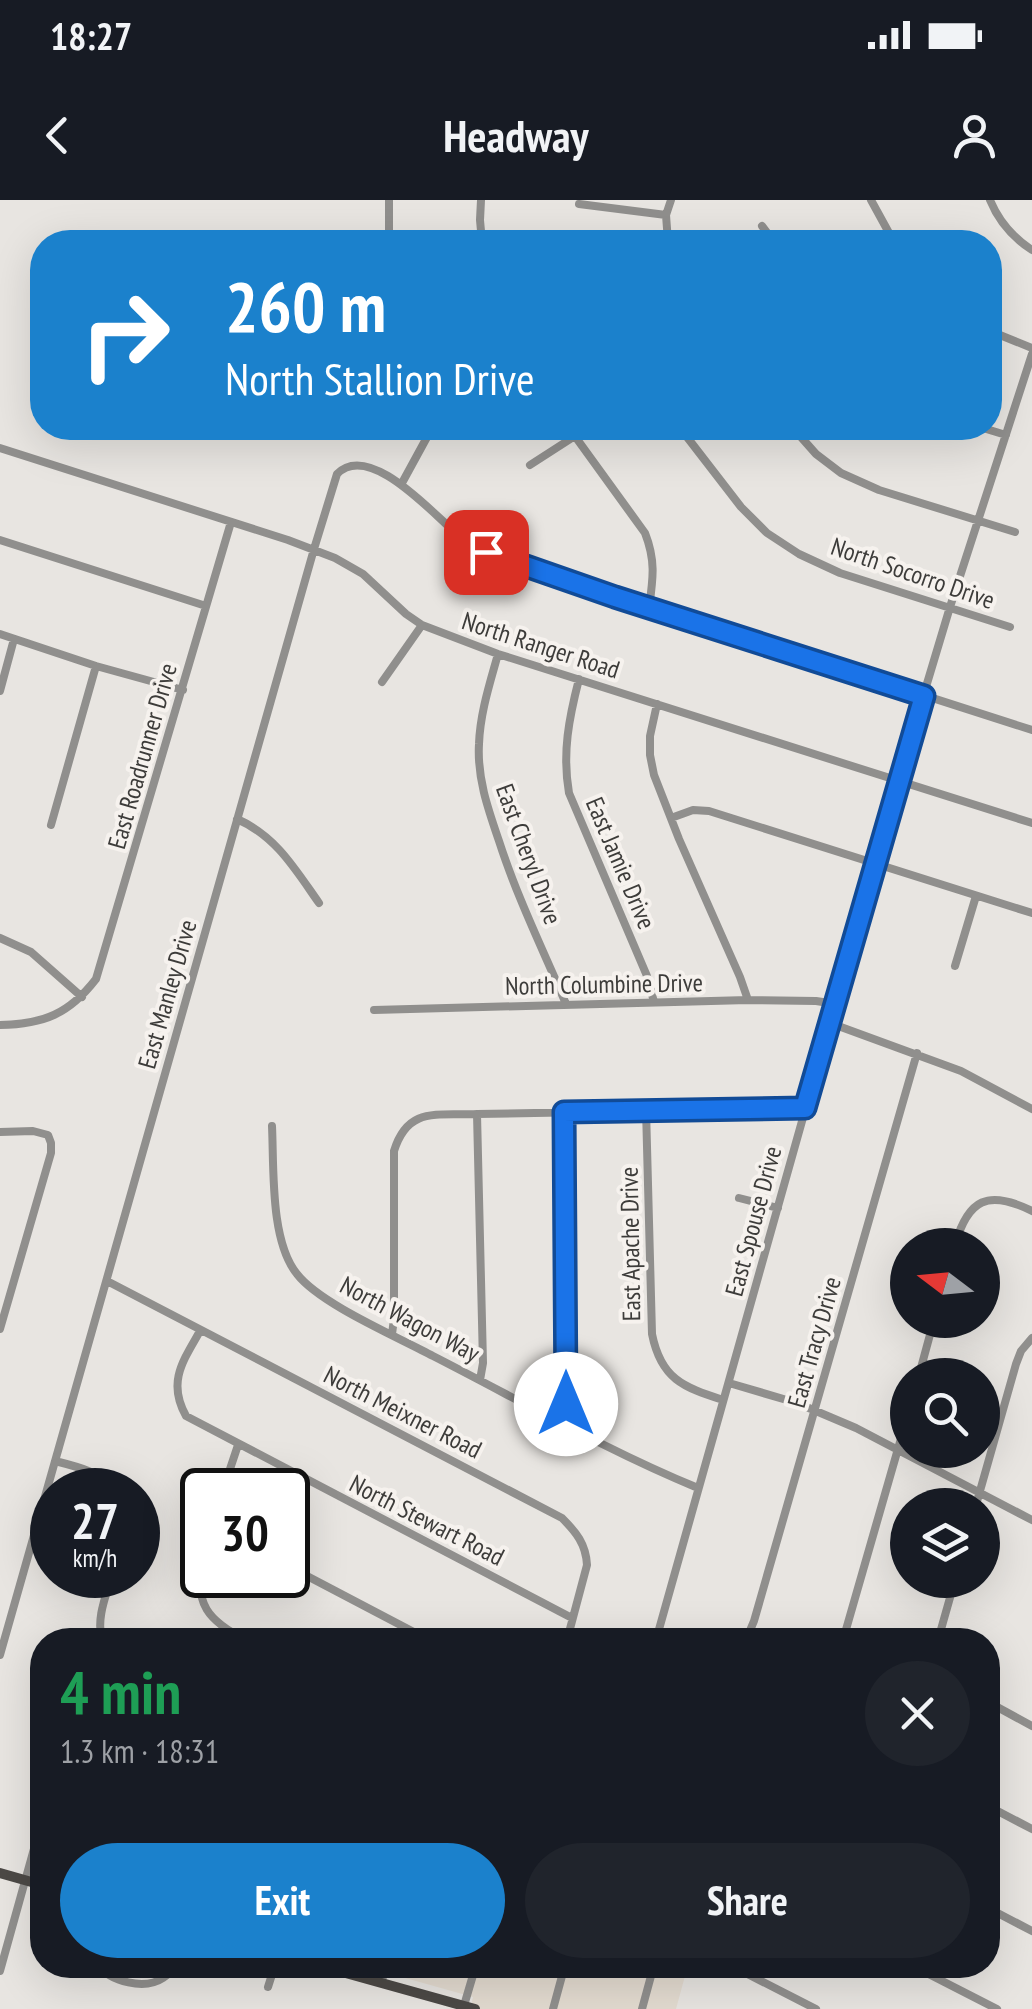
<!DOCTYPE html>
<html lang="en">
<head>
<meta charset="utf-8">
<style>
  :root { --surface:#171b24; --page:#20242c; --text:#f1f3f6; --muted:#9ea1a6; --accent:#1b81cc }
  body { margin:0; font-family:"PT Sans Narrow",sans-serif; background:var(--page); color:var(--text); height:100vh; display:flex; flex-direction:column; font-size:38px; white-space:nowrap }
  * { box-sizing:border-box; margin:0 }
  p { font-size:32px; color:var(--muted) }
  .icon { flex:none; width:55px; height:55px; fill:none; stroke:currentColor; stroke-width:2; stroke-linecap:round; stroke-linejoin:round }
  .map { position:relative; flex:1; overflow:hidden }
  .side { position:absolute; left:30px; top:1428px; width:970px; height:350px; display:flex; flex-direction:column; background:var(--surface); border-radius:40px; box-shadow:0 10px 40px #0002 }
  .side>* { flex:none }
  .hud { position:absolute; left:30px; top:30px; width:972px; height:210px; border-radius:40px; box-shadow:0 10px 40px #0002; background:#1b81cc; color:#fff; overflow:hidden }
  .needle { width:65px; rotate:286deg }
  .fabs { position:absolute; left:890px; top:1028px; display:grid; gap:20px }
  .fabs a { display:grid; place-items:center; width:110px; height:110px; border-radius:50%; background:var(--surface); box-shadow:0 10px 40px #0002; font-size:50px }
  .speed { position:absolute; left:30px; top:1268px; display:flex; gap:20px; font-size:50px; font-weight:700; text-align:center }
  .speed>* { display:grid; place-content:center; width:130px; height:130px; border-radius:50%; background:var(--surface); box-shadow:0 10px 40px #0002; line-height:1 }
  .speed small { font-size:25px; font-weight:400 }
  .speed .limit { border:5px solid #111; border-radius:15px; background:#fff; color:#111 }
  .pin { position:absolute; display:grid; place-items:center; width:85px; height:85px; color:#fff; margin:-42px; border-radius:20px; box-shadow:0 5px 15px #0006 }
  .me { position:absolute; width:110px; margin:-55px; rotate:0deg; stroke-linejoin:round; filter:drop-shadow(0 0 8px #0008) }
  .turn { display:flex; align-items:center; gap:35px; height:210px; padding:0 30px; font-size:45px }
  .turn .icon { width:130px; height:130px; stroke-width:2.5 }
  .turn b { display:block; font-size:70px; line-height:85px }
  .round { display:grid; place-items:center; flex:none; width:105px; height:105px; border-radius:52px; background:var(--page) }
  .head { display:flex; align-items:center; justify-content:space-between; height:170px; padding:0 30px }
  h1 { font-size:60px; font-weight:600; line-height:75px; color:#1e9e55 }
  .cta { display:flex; gap:20px; margin-top:auto; padding:20px 30px }
  .cta a { flex:1; height:115px; border-radius:60px; background:var(--accent); color:#fff; font-size:40px; font-weight:600; line-height:115px; text-align:center }
  .cta a+a { background:var(--page); color:var(--text) }
  .status { display:flex; justify-content:space-between; align-items:center; height:70px; padding:0 50px; background:var(--surface); direction:ltr }
  .status svg { height:28px; fill:currentColor }
  header { display:flex; justify-content:space-between; align-items:center; height:130px; padding:0 30px; background:var(--surface); font-size:45px; font-weight:600 }
  .map>svg:first-child { display:block }
  .built { fill:#e3dbd0 }
  .lines { fill:none; stroke-linecap:round; stroke-linejoin:round }
  .minor { stroke:#908f8d; stroke-width:8 }
  .major { stroke:#4c4946; stroke-width:10 }
  .route-casing { stroke:#114b97; stroke-width:25 }
  .route { stroke:#1a73e8; stroke-width:18 }
  .labels { text-anchor:middle; stroke-width:8; stroke-linejoin:round; paint-order:stroke }
  .street-label { font-size:25px; fill:#3d3c3a; stroke:#f6f2ee }
</style>
</head>
<body>
<div class="status"><b>18:27</b><svg viewBox="0 0 49 12"><path d="M0 12V9h3v3zM5 12V6h3v6zM10 12V3h3v9zM15 12V0h3v12zM26 1h20v11H26zM47 4h2v5h-2z"/></svg></div>
<header><svg class="icon" aria-label="back" viewBox="0 0 24 24"><path d="M15 5l-7 7 7 7"/></svg>Headway<svg class="icon" aria-label="person" viewBox="0 0 24 24"><circle cx="12" cy="8" r="4"/><path d="M4 21q1-7 8-7t8 7"/></svg></header>
<div class="map">
<svg width="1032" height="1809" viewBox="0 0 1032 1809">
  <rect width="100%" height="100%" fill="#e8e5e1"/>
  <path class="built" d="M 394,1765 L 688,1765 L 676,1809 L 470,1809 L 473,1797 L 391,1774 Z"/>
  <g class="lines">
    <path class="minor" d="M 389,0 L 389,42
      M 481,0 L 480,20 L 482,42
      M 871,0 L 894,42
      M 990,0 C 999,22 1012,37 1032,50
      M 579,4 L 666,15
      M 762,26 L 774,42
      M 668,42 L 666,15 L 671,0
      M 990,131 L 1032,148
      M 569,228 L 645,333 C 656,361 653,379 649,408
      M 680,228 L 741,307 L 767,333 L 799,354 L 840,373 L 1010,427
      M 793,228 L 816,254 L 841,273 L 879,290 L 1015,332
      M 983,228 L 1006,235
      M 0,248 L 288,340 L 335,358 L 363,374 L 406,414 L 422,425 L 498,454 L 1032,623
      M 530,265 L 575,236
      M 402,283 L 432,228
      M 0,340 L 206,406
      M 0,434 L 96,466 L 183,490
      M 498,454 C 490,483 480,513 479,544 C 477,578 488,609 499,641 C 517,697 543,750 566,804
      M 579,479 C 569,518 562,553 569,593 L 647,776 L 654,802
      M 382,482 L 422,425
      M 0,491 L 14,439
      M 657,504 L 650,536 L 650,555 L 654,575 L 679,639 L 740,777 L 748,800
      M 671,618 L 693,610 L 709,611 L 1032,713
      M 237,619 C 276,636 295,669 319,703
      M 51,625 L 96,466
      M 0,738 L 31,752 L 82,797
      M 955,766 L 976,696
      M 374,810 L 748,800 L 816,801 L 836,804
      M 830,823 L 961,871 L 1032,909
      M 0,825 C 44,824 69,814 96,779 L 231,322
      M 646,909 L 652,1134 C 661,1179 683,1187 723,1200
      M 563,912 L 565,1224
      M 477,914 L 483,1163 L 480,1180
      M 272,926 C 274,968 270,1041 297,1074 C 320,1104 398,1137 433,1156 C 521,1201 608,1251 698,1288
      M 0,932 L 33,931 L 48,935 L 51,943 L 51,953 L 0,1129
      M 739,998 L 778,1008
      M 955,1045 C 968,999 988,989 1032,1011
      M 107,1081 L 562,1318 C 576,1332 586,1344 587,1365 L 567,1440
      M 200,1131 C 183,1161 167,1182 186,1216 L 572,1418
      M 392,1134 L 394,1119 L 394,951 C 408,906 437,916 477,914 L 805,908
      M 919,1175 L 934,1120
      M 729,1183 L 797,1203 L 856,1228 L 1032,1320
      M 55,1261 C 79,1267 102,1273 119,1290
      M 223,1290 L 238,1245
      M 976,1305 L 1016,1164 L 1021,1151 L 1032,1138
      M 202,1361 C 194,1404 208,1421 246,1440
      M 288,1366 L 429,1440
      M 102,1440 C 96,1418 106,1396 112,1375
      M 656,1440 L 898,580 L 950,407 L 1032,154
      M 746,1440 L 754,1421 L 917,853
      M 843,1440 L 908,1214
      M 938,1440 L 955,1380
      M 0,1455 L 314,349 L 337,274 C 369,241 432,313 456,333 C 473,346 492,355 512,363 L 1032,530
      M 988,1502 L 1032,1526
      M 988,1606 L 1032,1629
      M 988,1708 L 1032,1731
      M 99,1765 C 110,1782 145,1790 163,1778 C 169,1774 171,1771 175,1765
      M 730,1765 L 816,1809
      M 911,1765 L 997,1809
      M 0,1771 L 42,1620
      M 381,1783 L 387,1765
      M 268,1787 L 275,1765
      M 463,1809 L 476,1765
      M 553,1809 L 565,1765
      M 642,1809 L 654,1765"/>
    <path class="major" d="M 0,1673 L 42,1685
      M 317,1765 L 475,1809"/>
  </g>
  <g class="lines">
    <defs>
      <path id="route" d="M 486,352 L 615,397 L 924,496 L 805,908 L 564,912 L 566,1204"/>
    </defs>
    <use href="#route" class="route-casing"/>
    <use href="#route" class="route"/>
  </g>
  <g class="labels">
    <g class="street-label">
      <text transform="translate(913 373) rotate(19)" y="9">North Socorro Drive</text>
      <text transform="translate(541 445) rotate(18)" y="9">North Ranger Road</text>
      <text transform="translate(142 556) rotate(-74)" y="9">East Roadrunner Drive</text>
      <text transform="translate(529 654) rotate(70)" y="9">East Cheryl Drive</text>
      <text transform="translate(621 663) rotate(67)" y="9">East Jamie Drive</text>
      <text transform="translate(604 784) rotate(-1)" y="9">North Columbine Drive</text>
      <text transform="translate(167 794) rotate(-74)" y="9">East Manley Drive</text>
      <text transform="translate(753 1021) rotate(-75)" y="9">East Spouse Drive</text>
      <text transform="translate(630 1044) rotate(-91)" y="9">East Apache Drive</text>
      <text transform="translate(410 1119) rotate(28)" y="9">North Wagon Way</text>
      <text transform="translate(814 1142) rotate(-74)" y="9">East Tracy Drive</text>
      <text transform="translate(403 1212) rotate(27)" y="9">North Meixner Road</text>
      <text transform="translate(427 1320) rotate(27)" y="9">North Stewart Road</text>
    </g>
  </g>
</svg>
<div class="fabs">
<a><svg class="needle" viewBox="-14 -14 28 28"><path d="M0-13l5 13h-10z" fill="#e53935"/><path d="M0 13l5-13h-10z" fill="#9ea1a6"/></svg></a>
<a><svg class="icon" aria-label="search" viewBox="0 0 24 24"><circle cx="10" cy="10" r="6"/><path d="M15 15l6 6"/></svg></a>
<a><svg class="icon" aria-label="layers" viewBox="0 0 24 24"><path d="M12 4l9 5-9 5-9-5zM3 14l9 5 9-5"/></svg></a>
</div>
<div class="speed"><div>27<small>km/h</small></div><div class="limit">30</div></div>
<div class="pin" style="left:486px;top:352px;background:#d93025"><svg class="icon" aria-label="arrive" viewBox="0 0 24 24"><path d="M6 21V4h12l-3 4 3 4H6"/></svg></div>
<svg class="me" style="left:566px;top:1204px" viewBox="-20 -20 40 40"><circle r="19" fill="#fff"/><path d="M0-13L10 11 0 6-10 11z" fill="#1a73e8"/></svg>
<div class="hud">
<div class="turn"><svg class="icon" aria-label="right" viewBox="0 0 24 24"><path d="M7 20v-9h11M14 6l5 5-5 5"/></svg><div><b>260 m</b>North Stallion Drive</div></div>
</div>
<section class="side">
<div class="head"><div><h1>4 min</h1><p>1.3 km · 18:31</p></div><a class="round"><svg class="icon" aria-label="close" viewBox="0 0 24 24"><path d="M6 6l12 12M18 6L6 18"/></svg></a></div>
<div class="cta"><a>Exit</a><a>Share</a></div>
</section>
</div>
</body>
</html>
